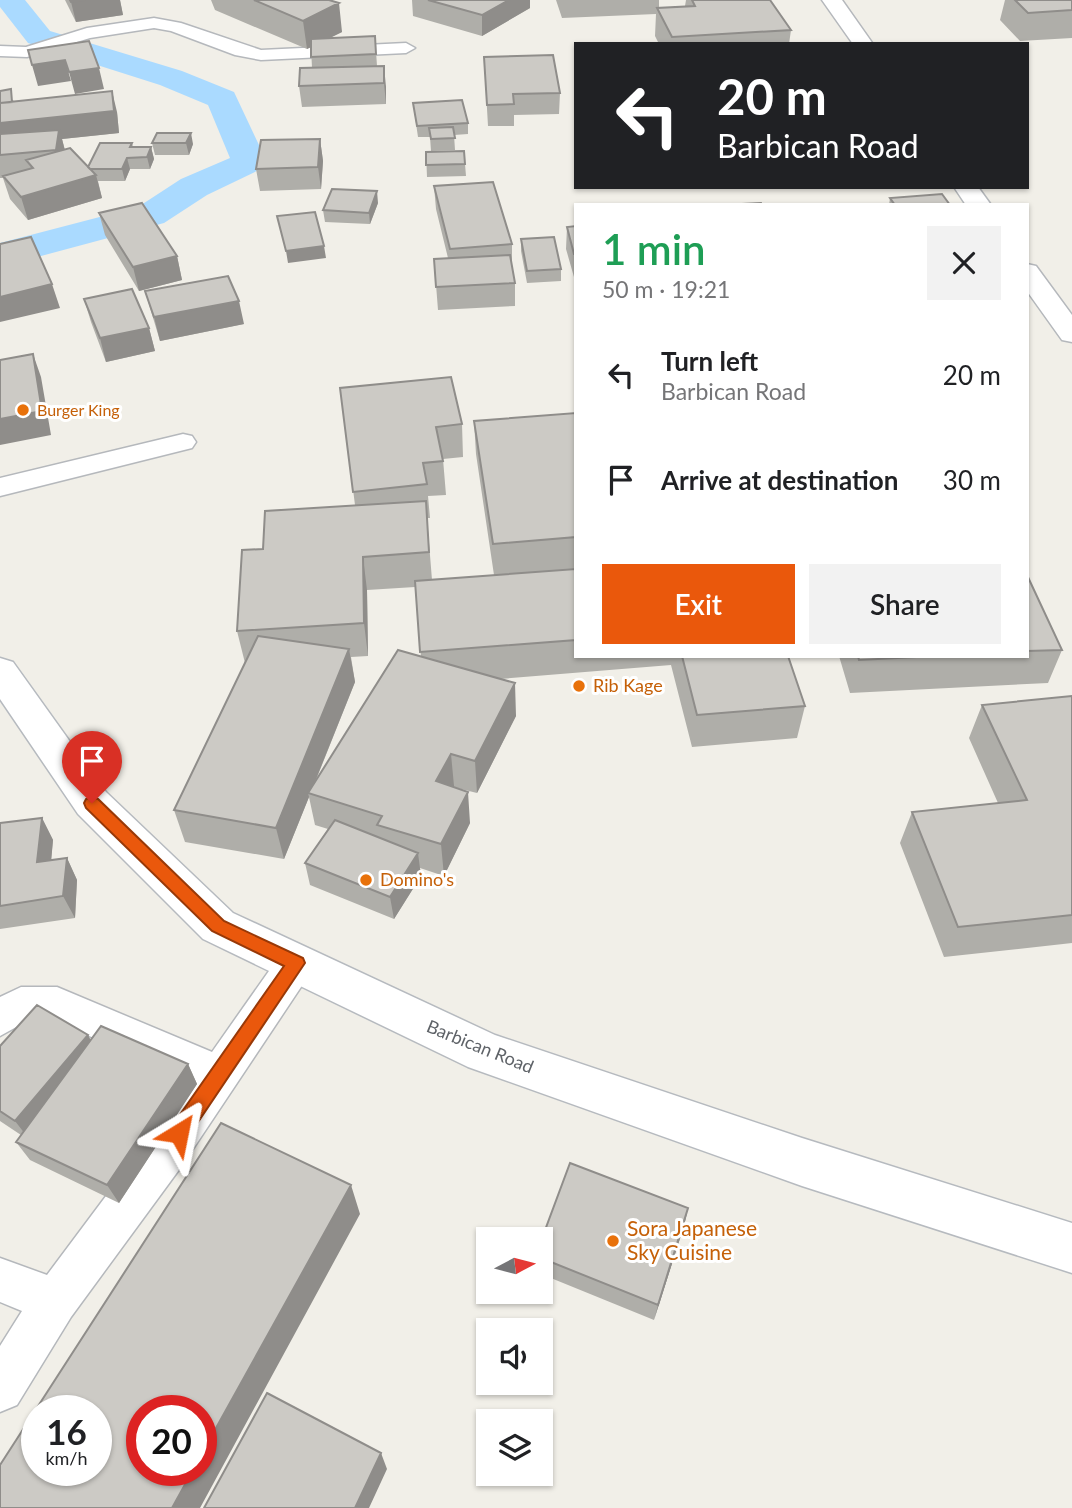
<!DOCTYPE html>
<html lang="en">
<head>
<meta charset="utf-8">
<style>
  :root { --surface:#fff; --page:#f2f2f2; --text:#202124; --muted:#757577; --accent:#ea580c }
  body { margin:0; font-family:Lato,sans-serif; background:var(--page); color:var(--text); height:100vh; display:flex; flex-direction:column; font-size:26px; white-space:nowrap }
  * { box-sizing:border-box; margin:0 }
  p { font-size:23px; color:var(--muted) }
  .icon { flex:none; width:38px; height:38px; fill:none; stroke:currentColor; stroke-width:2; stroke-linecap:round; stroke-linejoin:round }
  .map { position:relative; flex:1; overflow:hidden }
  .panel { position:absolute; left:574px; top:203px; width:455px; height:455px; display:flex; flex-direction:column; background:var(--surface); border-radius:0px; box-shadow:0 2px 5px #0004 }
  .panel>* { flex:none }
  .top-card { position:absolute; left:574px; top:42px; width:455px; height:147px; border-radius:0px; box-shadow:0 2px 5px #0004; background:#202124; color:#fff; overflow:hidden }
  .needle { width:46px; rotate:83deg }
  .buttons { position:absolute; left:476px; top:1227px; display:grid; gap:14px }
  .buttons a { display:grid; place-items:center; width:77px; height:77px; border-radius:0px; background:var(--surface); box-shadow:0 2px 5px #0004; font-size:35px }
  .speed { position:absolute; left:21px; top:1395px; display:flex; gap:14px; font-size:35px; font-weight:700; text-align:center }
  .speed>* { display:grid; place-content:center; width:91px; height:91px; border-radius:50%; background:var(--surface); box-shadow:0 2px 5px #0004; line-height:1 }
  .speed small { font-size:18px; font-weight:400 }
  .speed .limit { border:10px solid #d22; background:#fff; color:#111 }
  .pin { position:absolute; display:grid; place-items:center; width:60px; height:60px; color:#fff; margin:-72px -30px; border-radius:50% 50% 50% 0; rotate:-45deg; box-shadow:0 0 7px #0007 }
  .pin .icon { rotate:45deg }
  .me { position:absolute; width:77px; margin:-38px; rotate:35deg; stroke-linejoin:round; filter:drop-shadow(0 0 5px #0008) }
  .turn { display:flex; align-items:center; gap:24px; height:147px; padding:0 28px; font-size:32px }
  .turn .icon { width:91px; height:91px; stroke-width:2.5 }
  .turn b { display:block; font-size:49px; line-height:60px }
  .round { display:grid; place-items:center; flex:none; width:74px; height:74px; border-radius:0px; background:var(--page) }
  .overview { display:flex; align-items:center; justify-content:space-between; height:119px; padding:0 28px }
  h1 { font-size:42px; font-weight:600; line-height:52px; color:#1e9e55 }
  .cta { display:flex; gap:14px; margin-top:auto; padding:14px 28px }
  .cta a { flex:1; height:80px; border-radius:0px; background:var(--accent); color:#fff; font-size:28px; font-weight:600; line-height:80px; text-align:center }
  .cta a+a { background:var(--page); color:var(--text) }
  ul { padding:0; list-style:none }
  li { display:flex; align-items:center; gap:21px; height:105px; padding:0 28px }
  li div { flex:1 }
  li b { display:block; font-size:26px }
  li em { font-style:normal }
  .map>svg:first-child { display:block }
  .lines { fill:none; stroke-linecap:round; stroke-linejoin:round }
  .canal { fill:#aadaff; fill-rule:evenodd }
  .service-casing { stroke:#b5b8bc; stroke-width:3 }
  .minor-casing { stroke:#b5b8bc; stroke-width:3 }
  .secondary-casing { stroke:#b6babf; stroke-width:3 }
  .service { fill:#fff; fill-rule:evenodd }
  .minor { fill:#fff; fill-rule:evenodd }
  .secondary { fill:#fff; fill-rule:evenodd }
  .wall { fill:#afaea9; fill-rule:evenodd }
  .shaded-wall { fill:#8f8d8a }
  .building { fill:#cccac5; stroke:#8f8d8a; stroke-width:2; fill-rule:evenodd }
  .route { fill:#ea580c; stroke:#983908; stroke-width:2 }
  .food-dot { fill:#e8710a; stroke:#fff; stroke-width:2.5 }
  .labels { text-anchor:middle; stroke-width:6; stroke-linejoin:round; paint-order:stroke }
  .far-food-label { font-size:16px; fill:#c56008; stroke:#fff; text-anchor:start }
  .food-label { font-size:18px; fill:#c56008; stroke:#fff; text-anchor:start }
  .street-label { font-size:18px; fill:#5f6368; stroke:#fff }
  .near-food-label { font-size:21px; fill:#c56008; stroke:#fff; text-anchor:start }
</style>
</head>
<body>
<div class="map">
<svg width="1072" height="1508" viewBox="0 0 1072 1508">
  <rect width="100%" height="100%" fill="#f1efe8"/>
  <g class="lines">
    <path class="canal" d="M 0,0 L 25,0 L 50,31 L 182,71 L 234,92 L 267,162 L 261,169 L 207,195 L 164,223 L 0,267 L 0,243 L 138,207 L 181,179 L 230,158 L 208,105 L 160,85 L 28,43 L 0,7 Z"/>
    <defs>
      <path id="service" d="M 154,18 L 181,23 L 261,50 L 406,43 L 415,48 L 406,53 L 261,60 L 235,55 L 171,31 L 154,28 L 90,38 L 27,57 L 0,56 L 0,46 L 26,47 L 87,28 Z
        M 183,434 L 192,436 L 196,442 L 192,448 L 0,496 L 0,478 Z
        M 296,947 L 309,951 L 315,963 L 309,975 L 181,1167 L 71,1317 L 17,1405 L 0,1412 L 0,1346 L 22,1311 L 0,1302 L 0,1258 L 47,1275 L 192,1081 L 55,1021 L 27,1021 L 0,1036 L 0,997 L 21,987 L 57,987 L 212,1052 L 283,951 Z"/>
      <path id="minor" d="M 822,0 L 842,0 L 873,44 L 853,44 Z
        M 954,187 L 978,187 L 991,205 L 966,205 Z
        M 1027,264 L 1036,266 L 1072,315 L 1072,342 L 1062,340 L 1027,291 Z"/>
      <path id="secondary" d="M 0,658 L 13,662 L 106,792 L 233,913 L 495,1035 L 802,1138 L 1072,1223 L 1072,1273 L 802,1186 L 468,1067 L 203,939 L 78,814 L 0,699 Z"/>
    </defs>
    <use href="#service" class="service-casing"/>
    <use href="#minor" class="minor-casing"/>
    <use href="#secondary" class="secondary-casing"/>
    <use href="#service" class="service"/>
    <use href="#minor" class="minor"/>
    <use href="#secondary" class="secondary"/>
  </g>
  <path class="wall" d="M 65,0 L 120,0 L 123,15 L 76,22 Z
    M 211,0 L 329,0 L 342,32 L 328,39 L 375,36 L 377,66 L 386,87 L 386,104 L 302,107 L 299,86 L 312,68 L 311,47 L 307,49 L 215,10 Z
    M 412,0 L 530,0 L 530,8 L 482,36 L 413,16 Z
    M 556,0 L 659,0 L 659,8 L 685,6 L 686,0 L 770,0 L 791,30 L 789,44 L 659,44 L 655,36 L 656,14 L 562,18 Z
    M 1005,0 L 1072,0 L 1072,38 L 1020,41 L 1000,20 Z
    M 484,57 L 560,93 L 559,114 L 514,115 L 514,126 L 488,126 Z
    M 0,91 L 14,101 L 117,112 L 119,133 L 62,139 L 65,150 L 88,167 L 132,143 L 133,147 L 151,147 L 154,159 L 150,169 L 130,169 L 125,181 L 98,181 L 102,198 L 28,220 L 10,199 L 3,178 L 0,178 Z
    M 413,103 L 468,123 L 468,134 L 454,135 L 455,150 L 431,151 L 430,137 L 418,137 Z
    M 157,133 L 193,144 L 189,155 L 155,155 L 152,143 Z
    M 320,139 L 323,161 L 321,189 L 260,191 L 256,169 Z
    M 426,152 L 465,164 L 466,176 L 427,177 Z
    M 434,186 L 512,244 L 512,266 L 515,283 L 515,306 L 438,310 L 434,259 L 448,258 L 436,209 Z
    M 890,198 L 950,205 L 889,205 Z
    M 378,203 L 370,224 L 325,222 L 323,210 Z
    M 99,213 L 177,256 L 182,280 L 139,291 L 105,235 Z
    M 576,226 L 576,277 L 574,277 L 566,249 L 567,227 Z
    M 521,239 L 561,269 L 561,281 L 527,283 L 521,251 Z
    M 145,291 L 244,324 L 160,341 Z
    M 84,299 L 149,328 L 155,351 L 106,362 L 91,322 Z
    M 340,388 L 462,424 L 463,457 L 443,459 L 446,495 L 428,496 L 430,518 L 427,518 L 432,580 L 494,575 L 476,454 L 474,421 L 576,413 L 576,656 L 788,656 L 805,706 L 797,738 L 692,747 L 671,665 L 500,679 L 516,716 L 477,793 L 453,787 L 470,823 L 444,876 L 420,868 L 421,876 L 394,919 L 310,885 L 305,863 L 328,829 L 315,825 L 309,797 L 284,859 L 185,842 L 174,810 L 245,663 L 237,631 L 263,549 L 355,505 ZM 415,587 L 421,657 L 314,785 L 355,682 L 351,657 L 368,656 L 367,590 Z
    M 1027,575 L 1062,650 L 1048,683 L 850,693 L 839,656 L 1027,656 Z
    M 1072,696 L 1072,943 L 944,957 L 900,843 L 912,812 L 998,803 L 969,738 L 982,705 Z
    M 42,818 L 53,840 L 51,860 L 67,858 L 77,880 L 75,918 L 0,929 L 0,823 Z
    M 90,1040 L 188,1064 L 197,1084 L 119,1203 L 30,1160 L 16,1142 L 21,1135 L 0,1121 L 0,1046 Z
    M 688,1208 L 684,1226 L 654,1320 L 541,1274 L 541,1241 Z"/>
  <path class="shaded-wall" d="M 85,0 L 120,0 L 123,15 L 76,22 L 71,2 Z
    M 509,0 L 530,0 L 530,8 L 482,36 L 482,15 Z
    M 339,3 L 342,32 L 307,49 L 303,21 Z
    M 65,60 L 71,81 L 38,86 L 32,65 Z
    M 384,66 L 386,87 L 386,104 L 384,83 Z
    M 99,68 L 104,89 L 75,94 L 69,72 Z
    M 112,91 L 117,112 L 119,133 L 62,139 L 65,151 L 63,172 L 56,150 L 0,146 L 0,123 Z
    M 191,133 L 193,144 L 189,155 L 186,143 Z
    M 320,139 L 323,161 L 321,189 L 318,167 Z
    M 151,147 L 154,159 L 150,169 L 147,157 Z
    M 127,158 L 130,169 L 125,181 L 122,169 Z
    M 96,175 L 102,198 L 28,220 L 21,197 Z
    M 377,191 L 378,203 L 370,224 L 369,213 Z
    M 324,246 L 326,258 L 288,263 L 286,251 Z
    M 177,256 L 182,280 L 139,291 L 133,267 Z
    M 52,284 L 60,308 L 0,322 L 0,297 Z
    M 239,301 L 244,324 L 160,341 L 154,317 Z
    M 149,328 L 155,351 L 106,362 L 100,338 Z
    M 33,354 L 41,377 L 51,435 L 0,445 L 0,419 Z
    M 363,557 L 367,590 L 368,656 L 364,623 Z
    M 349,649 L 355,682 L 310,794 L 308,793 L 309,797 L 284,859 L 276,828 Z
    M 515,683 L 516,716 L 477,793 L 475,761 Z
    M 451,754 L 454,786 L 439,813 L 436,781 Z
    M 468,792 L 470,823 L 444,876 L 441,844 Z
    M 42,818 L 53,840 L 49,885 L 37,862 Z
    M 418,853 L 421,876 L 394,919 L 390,897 Z
    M 67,858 L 77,880 L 75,918 L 63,896 Z
    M 88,1035 L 99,1055 L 29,1139 L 15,1121 Z
    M 188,1064 L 197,1084 L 119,1203 L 107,1185 Z
    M 351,1185 L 360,1214 L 200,1508 L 172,1508 L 193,1470 L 201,1470 L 201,1455 Z
    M 688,1208 L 684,1226 L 654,1320 L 658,1305 Z
    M 381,1453 L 387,1469 L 369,1508 L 355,1508 Z"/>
  <path class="building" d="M 70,0 L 85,0 L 71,2 Z
    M 254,0 L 329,0 L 339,3 L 303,21 Z
    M 428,0 L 509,0 L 482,15 Z
    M 692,0 L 770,0 L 791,30 L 672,37 L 657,8 L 695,6 Z
    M 1015,0 L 1072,0 L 1072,10 L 1028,13 Z
    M 375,36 L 376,54 L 311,57 L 311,39 Z
    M 89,41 L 99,68 L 69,72 L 65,60 L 32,65 L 28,50 Z
    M 553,55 L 560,93 L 513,94 L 514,104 L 487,105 L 484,57 Z
    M 384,66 L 384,83 L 299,86 L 300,68 Z
    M 11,89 L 12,102 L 0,103 L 0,91 Z
    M 112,91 L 114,111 L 0,123 L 0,103 Z
    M 462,100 L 468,123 L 417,126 L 413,103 Z
    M 453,127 L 455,138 L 431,139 L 429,128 Z
    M 59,130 L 56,150 L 0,155 L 0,134 Z
    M 157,133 L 191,133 L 186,143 L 152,143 Z
    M 320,139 L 318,167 L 256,169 L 261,140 Z
    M 100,143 L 132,143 L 130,147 L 151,147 L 147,157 L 127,158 L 122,169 L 90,169 L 88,167 Z
    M 70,148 L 96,175 L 21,197 L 3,176 L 33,168 L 26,160 Z
    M 464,151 L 465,164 L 426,165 L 426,152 Z
    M 493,182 L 512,244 L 450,249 L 434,186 Z
    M 332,189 L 377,191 L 369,213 L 323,210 Z
    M 942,194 L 950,205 L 895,205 L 890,198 Z
    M 142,203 L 177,256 L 133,267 L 99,213 Z
    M 761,203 L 762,205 L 722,205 Z
    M 315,212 L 324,246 L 286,251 L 277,216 Z
    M 576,226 L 576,254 L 574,254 L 567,227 Z
    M 31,237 L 52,284 L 0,297 L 0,244 Z
    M 554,237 L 561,269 L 527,271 L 521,239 Z
    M 510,255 L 515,283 L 436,287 L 434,259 Z
    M 228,276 L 239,301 L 154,317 L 145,291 Z
    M 132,289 L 149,328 L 100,338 L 84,299 Z
    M 33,354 L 42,411 L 0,419 L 0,360 Z
    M 451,377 L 462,424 L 436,427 L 443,461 L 423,463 L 427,484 L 353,492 L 340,388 Z
    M 576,413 L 576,537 L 493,544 L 474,421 Z
    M 426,501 L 429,552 L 363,557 L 364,623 L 237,631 L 242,550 L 263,549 L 265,511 Z
    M 576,569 L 576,640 L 420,652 L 415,581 Z
    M 1027,575 L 1062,650 L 1027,651 Z
    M 258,636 L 349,649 L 276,828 L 174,810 Z
    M 398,650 L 515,683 L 475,761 L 451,754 L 436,781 L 468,792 L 441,844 L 377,825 L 382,816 L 308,793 Z
    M 682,656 L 788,656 L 805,706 L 697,715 Z
    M 858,656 L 936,656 L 859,660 Z
    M 1072,696 L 1072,915 L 958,927 L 912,812 L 1027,800 L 982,705 Z
    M 42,818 L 37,862 L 67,858 L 63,896 L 0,906 L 0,823 Z
    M 335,820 L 418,853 L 390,897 L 305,863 Z
    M 37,1005 L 88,1035 L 15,1121 L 0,1111 L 0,1046 Z
    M 101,1026 L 188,1064 L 107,1185 L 16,1142 Z
    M 221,1123 L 351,1185 L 201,1455 L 201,1410 L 142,1410 L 142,1470 L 193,1470 L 172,1508 L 0,1508 L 0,1465 ZM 37,1410 L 96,1410 L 96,1470 L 37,1470 Z
    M 570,1163 L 688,1208 L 658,1305 L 541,1258 L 541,1241 Z
    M 267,1393 L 381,1453 L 355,1508 L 204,1508 Z"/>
  <path class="route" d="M 92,797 L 98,799 L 224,921 L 303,958 L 305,963 L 186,1140 L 179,1143 L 172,1140 L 169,1133 L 172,1126 L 284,966 L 212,931 L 86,808 L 84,803 L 86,799 Z"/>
  <g class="food-dot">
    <circle cx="23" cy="410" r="7"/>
    <circle cx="579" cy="686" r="7"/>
    <circle cx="366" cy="880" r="7"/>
    <circle cx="613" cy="1241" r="7"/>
  </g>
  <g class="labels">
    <g class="far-food-label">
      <text x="37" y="416">Burger King</text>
    </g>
    <g class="food-label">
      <text x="593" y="692">Rib Kage</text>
      <text x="380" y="886">Domino's</text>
    </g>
    <g class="street-label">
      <text transform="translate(480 1047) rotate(22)" y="6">Barbican Road</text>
    </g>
    <g class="near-food-label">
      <text x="627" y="1236">Sora Japanese<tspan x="627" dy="24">Sky Cuisine</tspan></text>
    </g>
  </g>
</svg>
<div class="buttons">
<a><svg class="needle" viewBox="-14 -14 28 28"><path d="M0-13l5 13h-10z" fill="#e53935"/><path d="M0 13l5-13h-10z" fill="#757577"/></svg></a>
<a><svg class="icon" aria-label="sound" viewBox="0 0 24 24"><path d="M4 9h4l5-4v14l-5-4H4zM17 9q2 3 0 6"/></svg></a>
<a><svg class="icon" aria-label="layers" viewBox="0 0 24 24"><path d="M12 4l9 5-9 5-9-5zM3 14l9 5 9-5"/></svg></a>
</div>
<div class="speed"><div>16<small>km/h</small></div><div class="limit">20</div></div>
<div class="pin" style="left:92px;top:803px;background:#d93025"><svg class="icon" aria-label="arrive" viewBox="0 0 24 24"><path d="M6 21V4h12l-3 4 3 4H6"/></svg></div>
<svg class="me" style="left:179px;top:1133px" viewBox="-20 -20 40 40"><path d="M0-17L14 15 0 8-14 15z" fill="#ea580c" stroke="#fff" stroke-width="4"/></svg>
<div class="top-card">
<div class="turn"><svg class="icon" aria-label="left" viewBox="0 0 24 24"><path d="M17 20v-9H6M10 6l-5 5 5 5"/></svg><div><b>20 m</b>Barbican Road</div></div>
</div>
<section class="panel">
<div class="overview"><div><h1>1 min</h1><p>50 m · 19:21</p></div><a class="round"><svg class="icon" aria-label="close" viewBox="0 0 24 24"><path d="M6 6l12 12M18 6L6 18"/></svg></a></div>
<ul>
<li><svg class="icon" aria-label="left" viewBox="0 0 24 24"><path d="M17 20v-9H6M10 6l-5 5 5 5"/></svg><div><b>Turn left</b><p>Barbican Road</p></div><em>20 m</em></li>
<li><svg class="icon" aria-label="arrive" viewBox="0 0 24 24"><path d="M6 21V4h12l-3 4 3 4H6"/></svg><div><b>Arrive at destination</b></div><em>30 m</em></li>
</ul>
<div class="cta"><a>Exit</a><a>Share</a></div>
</section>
</div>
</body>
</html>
